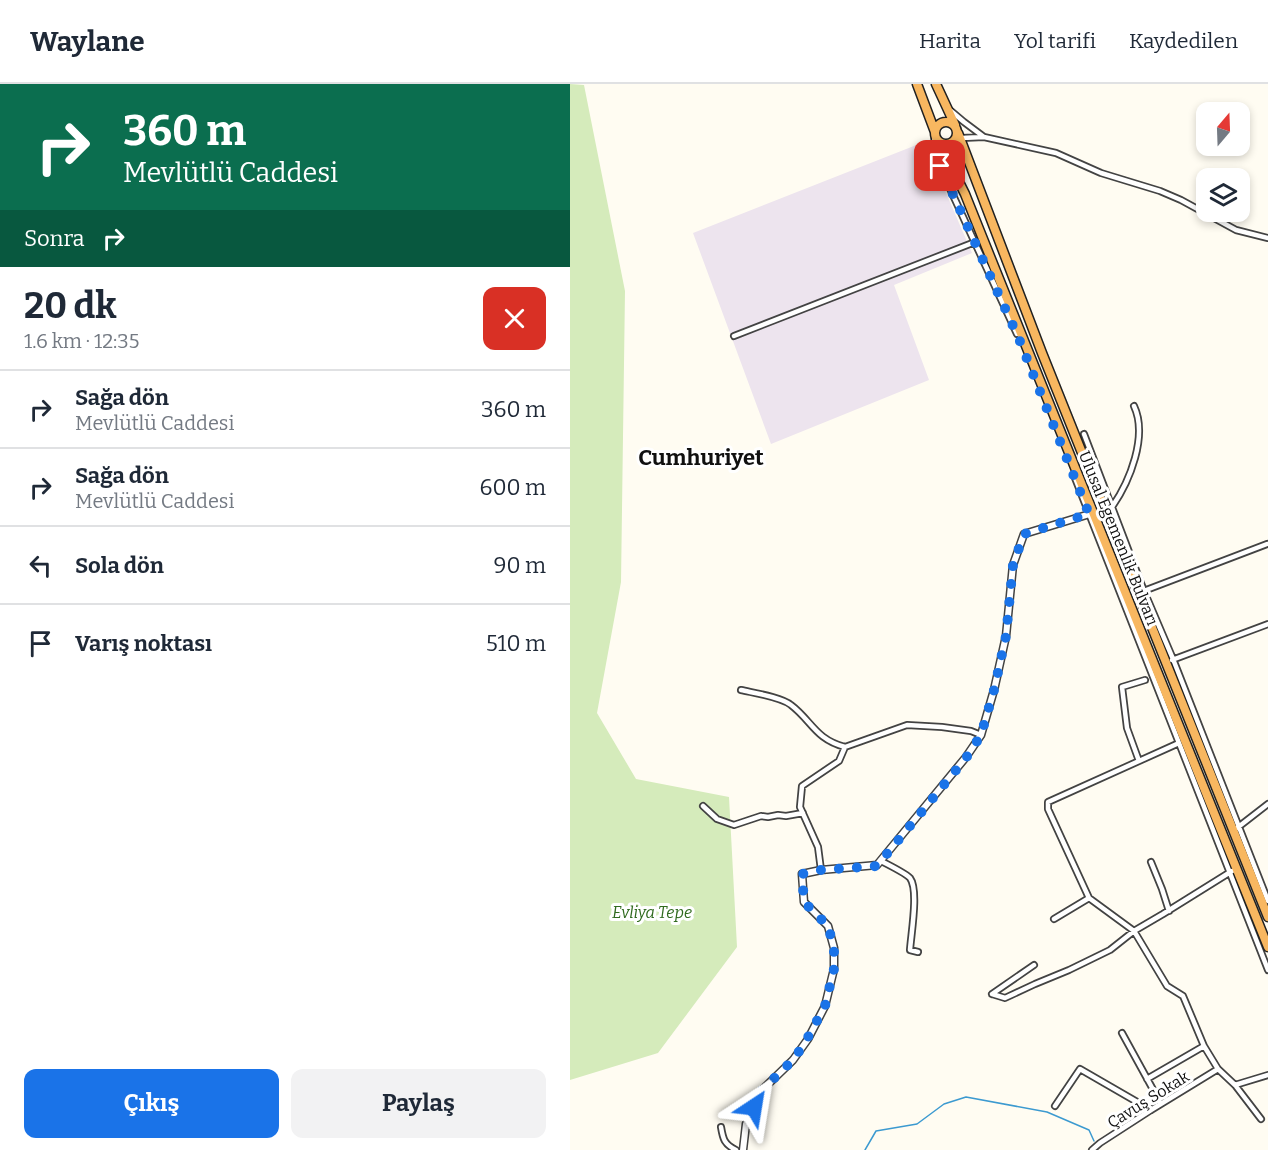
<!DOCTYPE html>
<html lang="tr">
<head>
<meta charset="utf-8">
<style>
  :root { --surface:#fff; --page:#f2f2f3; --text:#1f2937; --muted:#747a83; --line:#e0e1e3; --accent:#1a73e8 }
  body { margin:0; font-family:Bitter,serif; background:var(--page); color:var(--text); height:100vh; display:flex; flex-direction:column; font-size:22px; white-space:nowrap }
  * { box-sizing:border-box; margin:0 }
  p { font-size:20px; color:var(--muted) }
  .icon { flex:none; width:33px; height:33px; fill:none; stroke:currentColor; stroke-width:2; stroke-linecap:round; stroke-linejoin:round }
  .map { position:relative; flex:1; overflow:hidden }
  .details { display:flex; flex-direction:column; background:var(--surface); width:570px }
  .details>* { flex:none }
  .hud { background:#0b6e4f; color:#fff; overflow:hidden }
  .needle { width:39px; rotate:19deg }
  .tools { position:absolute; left:626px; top:18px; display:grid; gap:12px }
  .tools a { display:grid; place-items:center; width:54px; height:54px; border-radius:12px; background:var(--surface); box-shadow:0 3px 9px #0003; font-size:30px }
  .pin { position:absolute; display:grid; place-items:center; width:51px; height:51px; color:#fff; margin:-26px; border-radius:12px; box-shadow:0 3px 9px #0006 }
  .me { position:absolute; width:66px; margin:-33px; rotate:33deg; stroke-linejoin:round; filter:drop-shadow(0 0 4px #0008) }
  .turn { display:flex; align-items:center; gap:21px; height:126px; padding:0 24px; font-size:27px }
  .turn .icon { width:78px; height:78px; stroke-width:2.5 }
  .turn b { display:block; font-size:42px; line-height:51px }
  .then { display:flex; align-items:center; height:57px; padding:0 24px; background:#0003; gap:12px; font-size:22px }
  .round { display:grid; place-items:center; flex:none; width:63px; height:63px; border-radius:12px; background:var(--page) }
  .overview { display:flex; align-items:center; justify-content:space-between; height:102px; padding:0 24px }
  h1 { font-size:36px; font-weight:700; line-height:45px }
  .cta { display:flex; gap:12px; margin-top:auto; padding:12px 24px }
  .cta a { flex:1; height:69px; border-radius:12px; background:var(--accent); color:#fff; font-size:24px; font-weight:700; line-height:69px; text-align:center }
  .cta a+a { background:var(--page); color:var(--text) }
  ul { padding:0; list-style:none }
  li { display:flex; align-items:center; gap:18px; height:78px; padding:0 24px; border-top:2px solid var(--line) }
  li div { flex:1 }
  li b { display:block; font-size:22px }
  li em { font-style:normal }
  header { display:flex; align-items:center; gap:36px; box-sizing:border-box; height:84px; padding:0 30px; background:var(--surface); border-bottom:2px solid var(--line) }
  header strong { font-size:28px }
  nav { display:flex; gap:33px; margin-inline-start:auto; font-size:21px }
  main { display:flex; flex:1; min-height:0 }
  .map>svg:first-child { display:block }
  .industrial { fill:#ede4ee }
  .green { fill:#d5ebbb }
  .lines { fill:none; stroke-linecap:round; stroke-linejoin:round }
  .stream { stroke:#3c9ad0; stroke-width:1.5 }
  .minor-casing { stroke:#434343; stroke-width:8 }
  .tertiary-casing { stroke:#434343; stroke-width:9 }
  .trunk-casing { stroke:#212121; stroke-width:11 }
  .minor { stroke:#fff; stroke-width:4.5 }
  .tertiary { stroke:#fff; stroke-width:6 }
  .trunk { stroke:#f8b760; stroke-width:8 }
  .route { stroke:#1a73e8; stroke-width:10; stroke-dasharray:0 18 }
  .labels { text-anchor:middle; stroke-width:6; stroke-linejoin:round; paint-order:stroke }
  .street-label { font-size:16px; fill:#101010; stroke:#fff }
  .park-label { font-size:16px; font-style:italic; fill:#306a1e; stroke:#fff }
  .district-label { font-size:22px; font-weight:bold; fill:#101010; stroke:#fff }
</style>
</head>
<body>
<header>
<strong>Waylane</strong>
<nav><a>Harita</a><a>Yol tarifi</a><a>Kaydedilen</a></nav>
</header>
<main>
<section class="details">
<div class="hud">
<div class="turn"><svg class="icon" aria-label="right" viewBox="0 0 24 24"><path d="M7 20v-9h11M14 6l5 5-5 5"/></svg><div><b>360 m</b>Mevlütlü Caddesi</div></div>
<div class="then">Sonra<svg class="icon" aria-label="right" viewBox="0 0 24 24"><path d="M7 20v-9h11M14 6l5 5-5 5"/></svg></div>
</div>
<div class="overview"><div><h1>20 dk</h1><p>1.6 km · 12:35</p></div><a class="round" style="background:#d93025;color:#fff"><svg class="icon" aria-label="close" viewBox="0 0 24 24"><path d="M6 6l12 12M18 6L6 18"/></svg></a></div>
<ul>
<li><svg class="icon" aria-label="right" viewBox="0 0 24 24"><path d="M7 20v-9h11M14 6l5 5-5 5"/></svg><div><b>Sağa dön</b><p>Mevlütlü Caddesi</p></div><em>360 m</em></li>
<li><svg class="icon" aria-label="right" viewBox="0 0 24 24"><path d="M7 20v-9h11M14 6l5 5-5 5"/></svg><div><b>Sağa dön</b><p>Mevlütlü Caddesi</p></div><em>600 m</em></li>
<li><svg class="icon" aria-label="left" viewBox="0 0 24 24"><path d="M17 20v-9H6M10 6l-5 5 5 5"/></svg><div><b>Sola dön</b></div><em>90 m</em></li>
<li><svg class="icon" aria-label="arrive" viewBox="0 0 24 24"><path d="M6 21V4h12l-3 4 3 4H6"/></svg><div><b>Varış noktası</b></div><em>510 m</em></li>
</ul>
<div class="cta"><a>Çıkış</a><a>Paylaş</a></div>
</section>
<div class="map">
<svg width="698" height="1066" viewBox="0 0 698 1066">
  <rect width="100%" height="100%" fill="#fffcf2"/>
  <path class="industrial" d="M 354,58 L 402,169 L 324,201 L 359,296 L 201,360 L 123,149 Z"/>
  <path class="green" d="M 0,0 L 14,1 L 55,207 L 51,498 L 27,629 L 66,695 L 159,713 L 167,863 L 88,969 L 0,996 Z"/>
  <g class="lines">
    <path class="stream" d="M 295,1066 L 306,1047 L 347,1040 L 374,1020 L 396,1013 L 477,1028 L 519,1046 L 524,1057"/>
    <defs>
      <path id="minor" d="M 381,27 L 394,38 L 414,53
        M 365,48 L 364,63 L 370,83 L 447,250
        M 385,56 L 392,54 L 414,53 L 486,69 L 531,89 L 590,107 L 611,116 L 666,146 L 698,154
        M 164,252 L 405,158
        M 514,350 L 574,507 L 603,575 L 698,817
        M 505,394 L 698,886
        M 542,423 C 560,397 578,352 564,322
        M 571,508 L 697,460
        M 602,576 L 698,540
        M 171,606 C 184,609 211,613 221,621 C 242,637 245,655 275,663 L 337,641 L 372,643 L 401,647 L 411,651
        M 609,659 L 478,718 L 478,725 L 519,814 L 564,847 L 593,830 L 662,787
        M 569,677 L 557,644 L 552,603 L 575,596
        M 133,722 L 147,735 L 164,741 L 191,732 L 198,733 L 208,731 L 216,732 L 233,729
        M 667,744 L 698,720
        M 311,777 C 317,780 336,790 340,794 C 349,806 341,850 340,866 L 348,868
        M 581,778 L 592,805 L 599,827
        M 251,786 L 248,763 L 230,723 L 232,702 L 269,677 L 275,663
        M 484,835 L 519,814
        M 422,910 L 435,914 L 465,900 L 499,886 L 540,866 L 564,847 L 597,902 L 613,912 L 634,962 L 648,985 L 665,1001 L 691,1035
        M 422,910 L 464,881
        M 552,949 L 591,1020
        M 577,995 L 634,962
        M 665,1001 L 698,991
        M 485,1022 L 510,985 L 581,1026
        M 151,1043 C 153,1055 154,1060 166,1066
        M 522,1066 L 530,1059 L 581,1026 L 648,985"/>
      <path id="tertiary" d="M 173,1066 L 176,1040 L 192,1006 L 223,976 L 238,955 L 255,922 L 264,885 L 264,864 L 258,842 L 234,818 L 232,790 L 251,786 L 307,781 L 396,673 L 411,651 L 424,606 L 436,552 L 443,481 L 454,450 L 523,429"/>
      <path id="trunk" d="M 347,0 L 365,48
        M 366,0 L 385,41
        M365 49a11 11 0 1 1 22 0a11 11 0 1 1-22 0Z
        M 388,49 L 472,269 L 698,833
        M 369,58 L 395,110 L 413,155 L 698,863"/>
    </defs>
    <use href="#minor" class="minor-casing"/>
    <use href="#tertiary" class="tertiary-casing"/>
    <use href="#trunk" class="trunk-casing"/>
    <use href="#minor" class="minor"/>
    <use href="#tertiary" class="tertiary"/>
    <use href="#trunk" class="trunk"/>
  </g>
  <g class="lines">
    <path class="route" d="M 184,1023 L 192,1006 L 223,976 L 230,966 L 237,955 L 255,922 L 264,885 L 264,864 L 258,842 L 234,818 L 232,790 L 251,786 L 307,782 L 396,674 L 411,651 L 424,606 L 436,552 L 443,481 L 454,450 L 519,430 L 449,255 L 370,82"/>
  </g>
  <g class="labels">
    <g class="street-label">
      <text transform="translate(549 454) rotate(68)" y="6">Ulusal Egemenlik Bulvarı</text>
      <text transform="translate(578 1015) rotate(-32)" y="6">Çavuş Sokak</text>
    </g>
    <g class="park-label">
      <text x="82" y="834">Evliya Tepe</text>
    </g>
    <g class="district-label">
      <text x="131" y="381">Cumhuriyet</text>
    </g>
  </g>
</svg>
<div class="tools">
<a><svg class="needle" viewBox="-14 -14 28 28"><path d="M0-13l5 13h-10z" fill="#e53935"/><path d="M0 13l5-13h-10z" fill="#747a83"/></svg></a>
<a><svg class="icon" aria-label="layers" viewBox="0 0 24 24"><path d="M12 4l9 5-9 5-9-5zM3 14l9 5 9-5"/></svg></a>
</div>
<div class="pin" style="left:370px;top:82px;background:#d93025"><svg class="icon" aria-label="arrive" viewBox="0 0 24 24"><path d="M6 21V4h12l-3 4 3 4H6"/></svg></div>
<svg class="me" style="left:184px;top:1023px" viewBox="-20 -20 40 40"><path d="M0-17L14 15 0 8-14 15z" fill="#1a73e8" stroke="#fff" stroke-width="4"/></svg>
</div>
</main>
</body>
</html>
